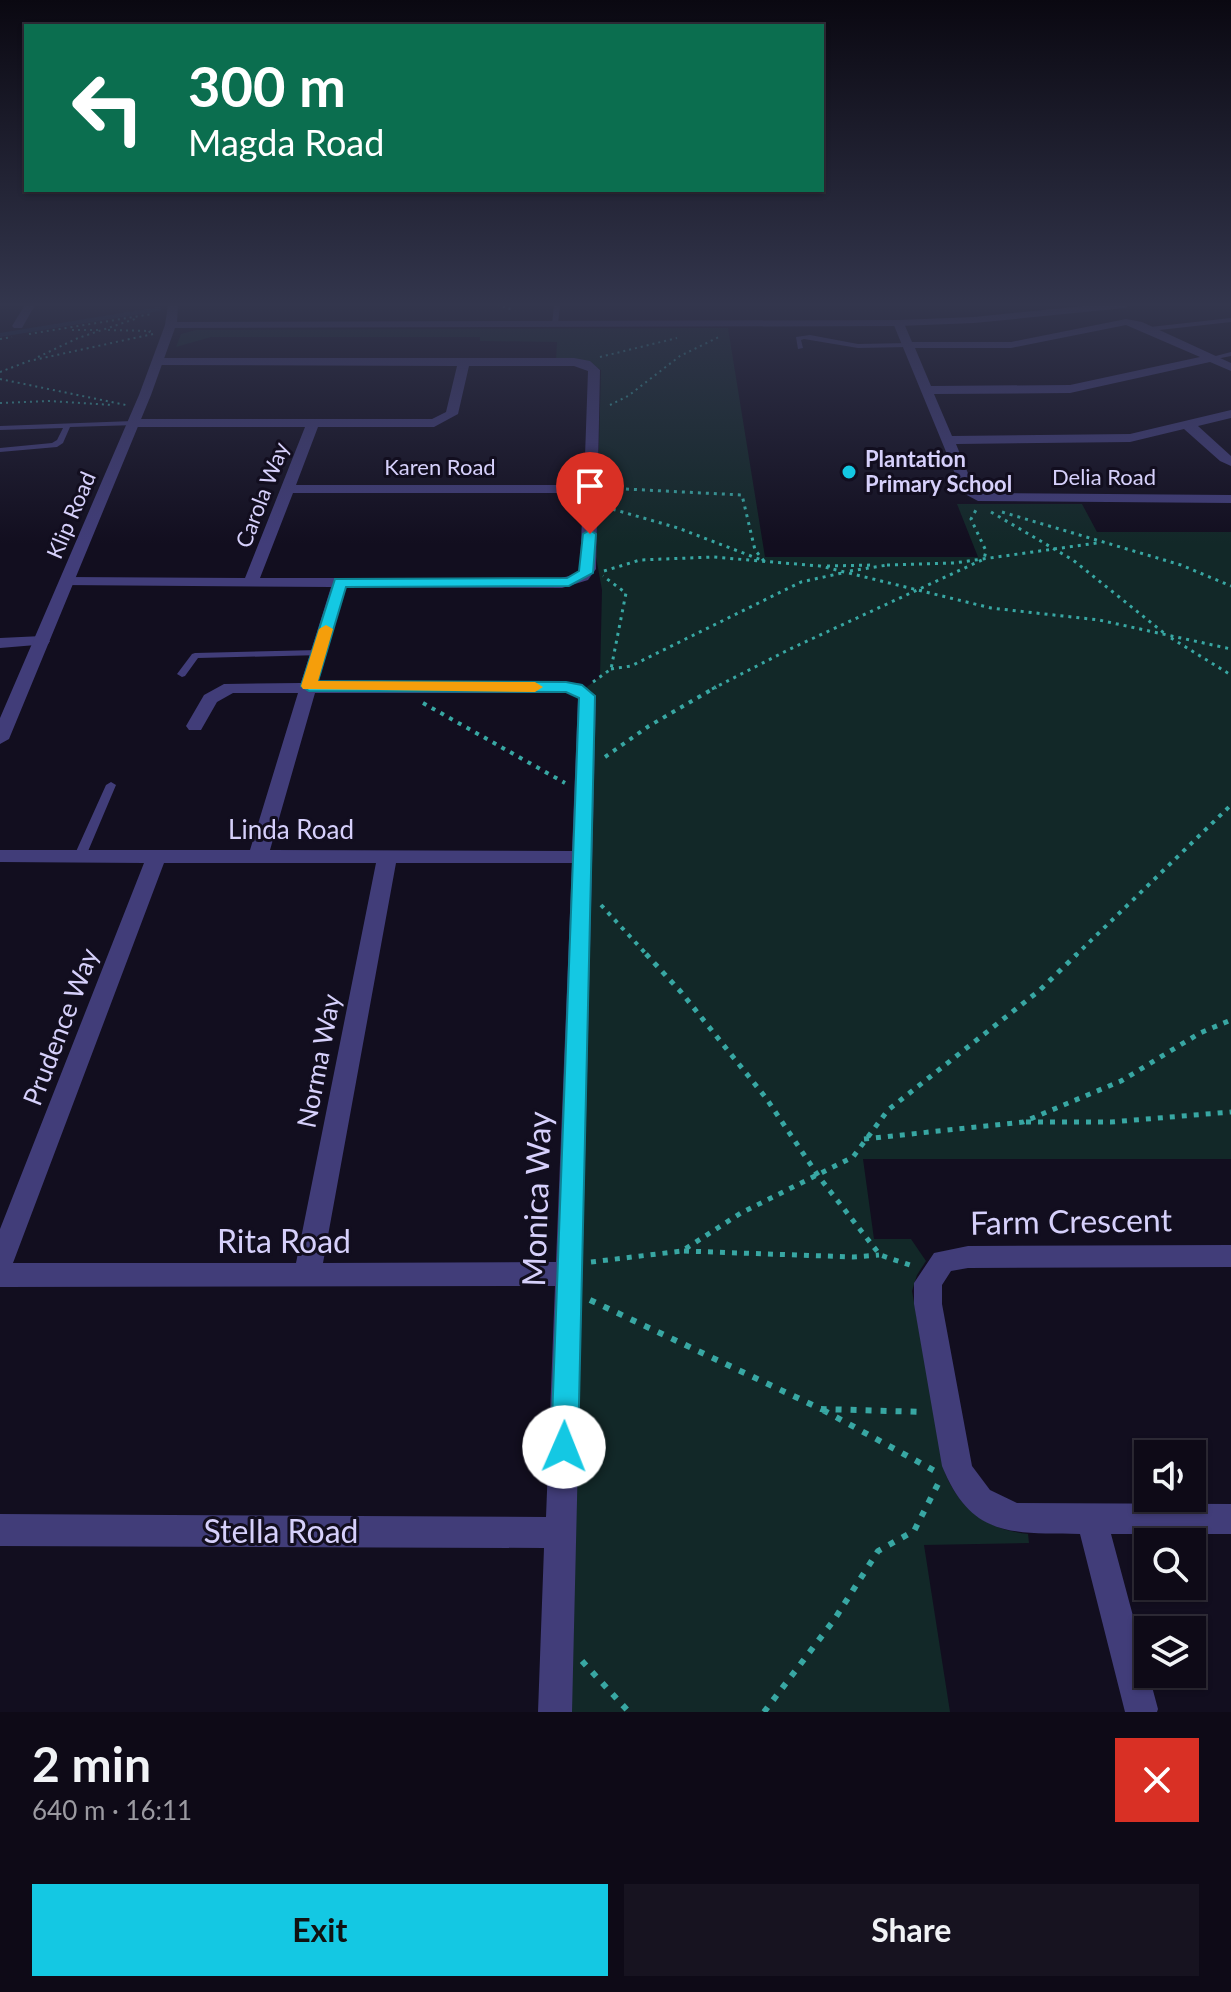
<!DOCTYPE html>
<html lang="en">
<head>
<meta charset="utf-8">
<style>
  :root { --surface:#0e0a17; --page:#171320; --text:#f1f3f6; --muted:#9b9aa1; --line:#2e2b36; --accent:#14c8e3 }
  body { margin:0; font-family:Lato,sans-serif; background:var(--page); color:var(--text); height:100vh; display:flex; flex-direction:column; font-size:30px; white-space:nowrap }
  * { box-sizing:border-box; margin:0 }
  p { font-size:26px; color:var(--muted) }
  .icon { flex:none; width:44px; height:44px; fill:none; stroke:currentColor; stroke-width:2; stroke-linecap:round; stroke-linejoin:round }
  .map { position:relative; height:1712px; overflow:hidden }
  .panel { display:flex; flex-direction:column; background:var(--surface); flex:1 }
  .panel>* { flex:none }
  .guide { position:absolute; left:24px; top:24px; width:800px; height:168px; border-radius:0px; box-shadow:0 2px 6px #0004,0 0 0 2px var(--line); background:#0b6e4f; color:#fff; overflow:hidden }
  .buttons { position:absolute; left:1134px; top:1440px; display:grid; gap:16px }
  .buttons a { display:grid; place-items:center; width:72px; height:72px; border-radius:0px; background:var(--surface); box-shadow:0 2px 6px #0004,0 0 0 2px var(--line); font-size:40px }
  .pin { position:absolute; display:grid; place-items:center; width:68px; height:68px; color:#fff; margin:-82px -34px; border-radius:50% 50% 50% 0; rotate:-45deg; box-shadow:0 0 8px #0007 }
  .pin .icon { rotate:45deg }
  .me { position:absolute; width:88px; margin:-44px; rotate:1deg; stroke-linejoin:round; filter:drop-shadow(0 0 6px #0008) }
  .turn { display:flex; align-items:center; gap:28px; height:168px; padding:0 32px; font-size:36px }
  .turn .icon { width:104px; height:104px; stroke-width:2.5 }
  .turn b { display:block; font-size:56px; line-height:68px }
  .round { display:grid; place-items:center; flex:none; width:84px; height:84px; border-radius:0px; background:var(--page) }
  .summary { display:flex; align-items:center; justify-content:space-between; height:136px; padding:0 32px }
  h1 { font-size:48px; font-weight:700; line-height:60px }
  .cta { display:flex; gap:16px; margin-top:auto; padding:16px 32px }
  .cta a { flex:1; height:92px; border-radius:0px; background:var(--accent); color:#111; font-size:32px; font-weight:700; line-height:92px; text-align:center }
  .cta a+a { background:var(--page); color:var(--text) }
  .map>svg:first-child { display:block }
  .green { fill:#122828 }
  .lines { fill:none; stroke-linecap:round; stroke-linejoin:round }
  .stream { stroke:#122544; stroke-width:4 }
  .path-far4 { stroke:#38a7a3; stroke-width:2; stroke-dasharray:2 4; stroke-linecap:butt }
  .path-far3 { stroke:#38a7a3; stroke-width:3; stroke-dasharray:3 5; stroke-linecap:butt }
  .path-far2 { stroke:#38a7a3; stroke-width:4; stroke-dasharray:4 6; stroke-linecap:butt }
  .path-far1 { stroke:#38a7a3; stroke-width:5; stroke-dasharray:5 7; stroke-linecap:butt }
  .path { stroke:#38a7a3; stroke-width:6; stroke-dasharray:6 9; stroke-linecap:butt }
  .service { fill:#413d79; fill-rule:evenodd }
  .minor { fill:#413d79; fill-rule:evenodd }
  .tertiary { fill:#413d79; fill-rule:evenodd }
  .route { fill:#14c8e3; stroke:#0d8294; stroke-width:2 }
  .slow { fill:#f59e0b }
  .poi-dot { fill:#14c8e3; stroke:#120e1f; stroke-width:3 }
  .labels { text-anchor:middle; stroke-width:6; stroke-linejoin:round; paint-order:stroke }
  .far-poi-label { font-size:22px; font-weight:bold; fill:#d6d0fb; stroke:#120e1f; text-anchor:start }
  .far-street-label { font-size:22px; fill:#d6d0fb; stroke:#120e1f }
  .street-label { font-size:26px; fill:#d6d0fb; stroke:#120e1f }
  .near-street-label { font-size:32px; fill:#d6d0fb; stroke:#120e1f }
</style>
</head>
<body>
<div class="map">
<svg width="1231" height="1712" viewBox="0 0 1231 1712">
  <rect width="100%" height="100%" fill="#120e1f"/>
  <path class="green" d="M 728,328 L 765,557 L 978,557 L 957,504 L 1082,504 L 1097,532 L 1231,532 L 1231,1159 L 863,1159 L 874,1239 L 911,1239 L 926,1261 L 917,1275 L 912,1291 L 945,1473 C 960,1510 988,1530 1028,1534 L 1029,1543 L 924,1545 L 950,1712 L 567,1712 L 584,689 L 600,677 L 602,590 L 596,557 L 601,370 L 591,363 L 556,360 L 557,342 L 480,341 L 480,337 L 211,337 L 176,347 L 181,334 L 196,330 Z"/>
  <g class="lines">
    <path class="stream" d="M 0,335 L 159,309"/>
    <path class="path-far4" d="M 497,305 L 514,310
      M 72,330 L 99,330
      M 108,330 L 150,331 L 148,334
      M 29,334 L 152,314
      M 0,339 L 12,337
      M 38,357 L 78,338 L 138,318
      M 600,357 L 677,338
      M 0,372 L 29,361 L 153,334
      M 0,379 L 126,405
      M 0,403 L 50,401 L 113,405
      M 610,405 L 628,396 L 680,356 L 721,336"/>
    <path class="path-far3" d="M 605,507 L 678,528 L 764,561 L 755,550 L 742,495 L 606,488
      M 991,512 L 1073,560 L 1164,633
      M 1002,512 L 1181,565 L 1231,586
      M 887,565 L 954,563 L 1097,543
      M 827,566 L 875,565
      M 604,571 L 640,560 L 713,557 L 820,566 L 991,608 L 1099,620 L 1231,649
      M 850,571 L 887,565
      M 1171,638 L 1231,675
      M 611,669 L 631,666 L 801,582 L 842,573
      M 593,682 L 611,669 L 626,593 L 603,576
      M 712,689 L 790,649 L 984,559 L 986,551 L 971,519 L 976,510"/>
    <path class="path-far2" d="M 423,703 L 565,783
      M 605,757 L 649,726 L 716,687
      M 601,905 L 648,956
      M 1075,956 L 1231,805"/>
    <path class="path-far1" d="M 646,954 L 681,992 L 766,1098 L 819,1177 L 880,1255 L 913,1266
      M 1026,1122 L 1111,1122 L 1231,1112
      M 864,1139 L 1023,1122 L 1121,1081 L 1200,1033 L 1231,1020
      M 684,1251 L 853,1257 L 879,1255
      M 591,1262 L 682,1251 L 741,1213 L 853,1157 L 888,1110 L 1040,990 L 1077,954"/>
    <path class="path" d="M 590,1300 L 821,1409 L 925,1412
      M 823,1410 L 935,1471
      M 582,1661 L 629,1712
      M 764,1712 L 834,1620 L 878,1551 L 914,1531 L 939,1482"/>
    <path class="service" d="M 554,305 L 560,305 L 558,324 L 555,326 L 552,324 Z
      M 1231,318 L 1231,322 L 1150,331 L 1147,329 L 1150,327 Z
      M 810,335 L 858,344 L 908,343 L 911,345 L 908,347 L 858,348 L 804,339 L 801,340 L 803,348 L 798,349 L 796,337 Z
      M 1231,352 L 1231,356 L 1211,360 L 1208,358 Z
      M 133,421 L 136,421 L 136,425 L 70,427 L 63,443 L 57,447 L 0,452 L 0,448 L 52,443 L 57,440 L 63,428 L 0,430 L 0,426 Z
      M 319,650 L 322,651 L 322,655 L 198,658 L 185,676 L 182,677 L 177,674 L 192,654 L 195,653 Z
      M 111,782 L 116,785 L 86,856 L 84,858 L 76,858 L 74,856 L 106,785 Z"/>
    <path class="minor" d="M 25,305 L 35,305 L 22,328 L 14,328 L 12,326 Z
      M 1126,319 L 1142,322 L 1231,363 L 1231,371 L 1210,362 L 1070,393 L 934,394 L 952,436 L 1130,434 L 1231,410 L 1231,418 L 1198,426 L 1231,456 L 1231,466 L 1220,461 L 1184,429 L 1130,442 L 956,444 L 974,488 L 981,493 L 1231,495 L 1231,503 L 978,501 L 963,493 L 893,323 L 895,321 L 903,321 L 912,342 L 1011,342 ZM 1126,325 L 1200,357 L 1070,385 L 931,386 L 915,348 L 1011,348 Z
      M 158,358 L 574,358 L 590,361 L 600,370 L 596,569 L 588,580 L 562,588 L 346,587 L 318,683 L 566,682 L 582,684 L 596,696 L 572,1712 L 538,1712 L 544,1548 L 0,1546 L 0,1514 L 546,1517 L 555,1286 L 0,1287 L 0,1229 L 144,863 L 0,862 L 0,850 L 250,850 L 298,693 L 233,693 L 217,702 L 201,730 L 189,730 L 186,726 L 204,695 L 224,684 L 301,683 L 331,587 L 62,585 L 59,582 L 67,577 L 245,578 L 305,427 L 133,427 L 127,423 L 133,419 L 432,419 L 446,412 L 457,366 L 154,365 L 152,362 ZM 469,366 L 574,366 L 588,371 L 584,485 L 296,485 L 318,427 L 434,427 L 458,414 ZM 293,493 L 583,493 L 580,569 L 577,574 L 561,578 L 260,578 ZM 315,693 L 571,693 L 578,698 L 572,851 L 270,850 ZM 164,863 L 376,863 L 296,1263 L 13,1263 ZM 396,863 L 572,863 L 556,1262 L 323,1263 Z
      M 42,636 L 50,641 L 48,644 L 0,648 L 0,638 Z
      M 1231,1245 L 1231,1267 L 968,1268 L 951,1271 L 942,1285 L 942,1304 L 972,1466 L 990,1490 L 1017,1503 L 1231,1504 L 1231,1534 L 1111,1534 L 1158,1709 L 1157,1712 L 1125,1712 L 1080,1534 C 1012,1533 971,1538 942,1466 L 914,1304 L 914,1283 L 934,1253 L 968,1246 Z"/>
    <path class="tertiary" d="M 168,305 L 178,305 L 177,322 L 899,320 L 974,317 L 1094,305 L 1130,305 L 1125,308 L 974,323 L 899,326 L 175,328 L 151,395 L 9,739 L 0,744 L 0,718 L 139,395 L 165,325 Z"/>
  </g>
  <linearGradient id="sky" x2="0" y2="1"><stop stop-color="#0a0811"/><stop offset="0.56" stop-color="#33364d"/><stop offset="1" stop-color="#33364d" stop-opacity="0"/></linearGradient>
  <rect width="1231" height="544" fill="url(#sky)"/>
  <path class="route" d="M 590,530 L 596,534 L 593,573 L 569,586 L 346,587 L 318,681 L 566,682 L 582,685 L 595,696 L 578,1447 L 574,1456 L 564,1460 L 555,1456 L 551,1447 L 579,698 L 566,692 L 309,691 L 301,686 L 335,579 L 567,578 L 579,571 L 583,534 Z"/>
  <path class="slow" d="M 326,625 L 333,629 L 318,681 L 535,682 L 543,687 L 535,692 L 303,689 L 301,686 L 319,629 Z"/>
  <circle class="poi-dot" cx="849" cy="472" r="8"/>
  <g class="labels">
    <g class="far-poi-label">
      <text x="865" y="467">Plantation<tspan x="865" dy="25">Primary School</tspan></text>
    </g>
    <g class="far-street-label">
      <text x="440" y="475">Karen Road</text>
      <text x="1104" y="485">Delia Road</text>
      <text transform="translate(262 495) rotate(-69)" y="8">Carola Way</text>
      <text transform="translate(71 515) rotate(-67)" y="8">Klip Road</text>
    </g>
    <g class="street-label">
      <text x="291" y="839">Linda Road</text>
      <text transform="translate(61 1027) rotate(-69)" y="9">Prudence Way</text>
      <text transform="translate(319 1061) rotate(-79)" y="9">Norma Way</text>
    </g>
    <g class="near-street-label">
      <text transform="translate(537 1199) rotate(-88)" y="11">Monica Way</text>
      <text transform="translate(1071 1222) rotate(-1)" y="11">Farm Crescent</text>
      <text x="284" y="1253">Rita Road</text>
      <text x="281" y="1543">Stella Road</text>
    </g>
  </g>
</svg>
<div class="buttons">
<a><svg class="icon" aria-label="sound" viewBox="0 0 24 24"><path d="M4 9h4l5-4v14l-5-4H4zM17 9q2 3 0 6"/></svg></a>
<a><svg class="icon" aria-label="search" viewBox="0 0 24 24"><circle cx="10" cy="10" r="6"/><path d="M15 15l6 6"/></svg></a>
<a><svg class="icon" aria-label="layers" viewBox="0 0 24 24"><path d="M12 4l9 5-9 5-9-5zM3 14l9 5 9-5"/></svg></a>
</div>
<div class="pin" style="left:590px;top:534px;background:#d93025"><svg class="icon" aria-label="arrive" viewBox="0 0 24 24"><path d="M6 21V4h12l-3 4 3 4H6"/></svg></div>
<svg class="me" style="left:564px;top:1447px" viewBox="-20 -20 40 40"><circle r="19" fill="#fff"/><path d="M0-13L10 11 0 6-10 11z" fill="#14c8e3"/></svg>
<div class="guide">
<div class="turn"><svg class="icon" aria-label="left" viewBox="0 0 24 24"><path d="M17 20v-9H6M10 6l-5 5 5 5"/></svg><div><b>300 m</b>Magda Road</div></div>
</div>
</div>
<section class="panel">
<div class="summary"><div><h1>2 min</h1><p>640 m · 16:11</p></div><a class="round" style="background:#d93025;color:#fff"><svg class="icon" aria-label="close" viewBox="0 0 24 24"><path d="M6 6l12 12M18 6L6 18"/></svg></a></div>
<div class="cta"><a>Exit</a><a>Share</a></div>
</section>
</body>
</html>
